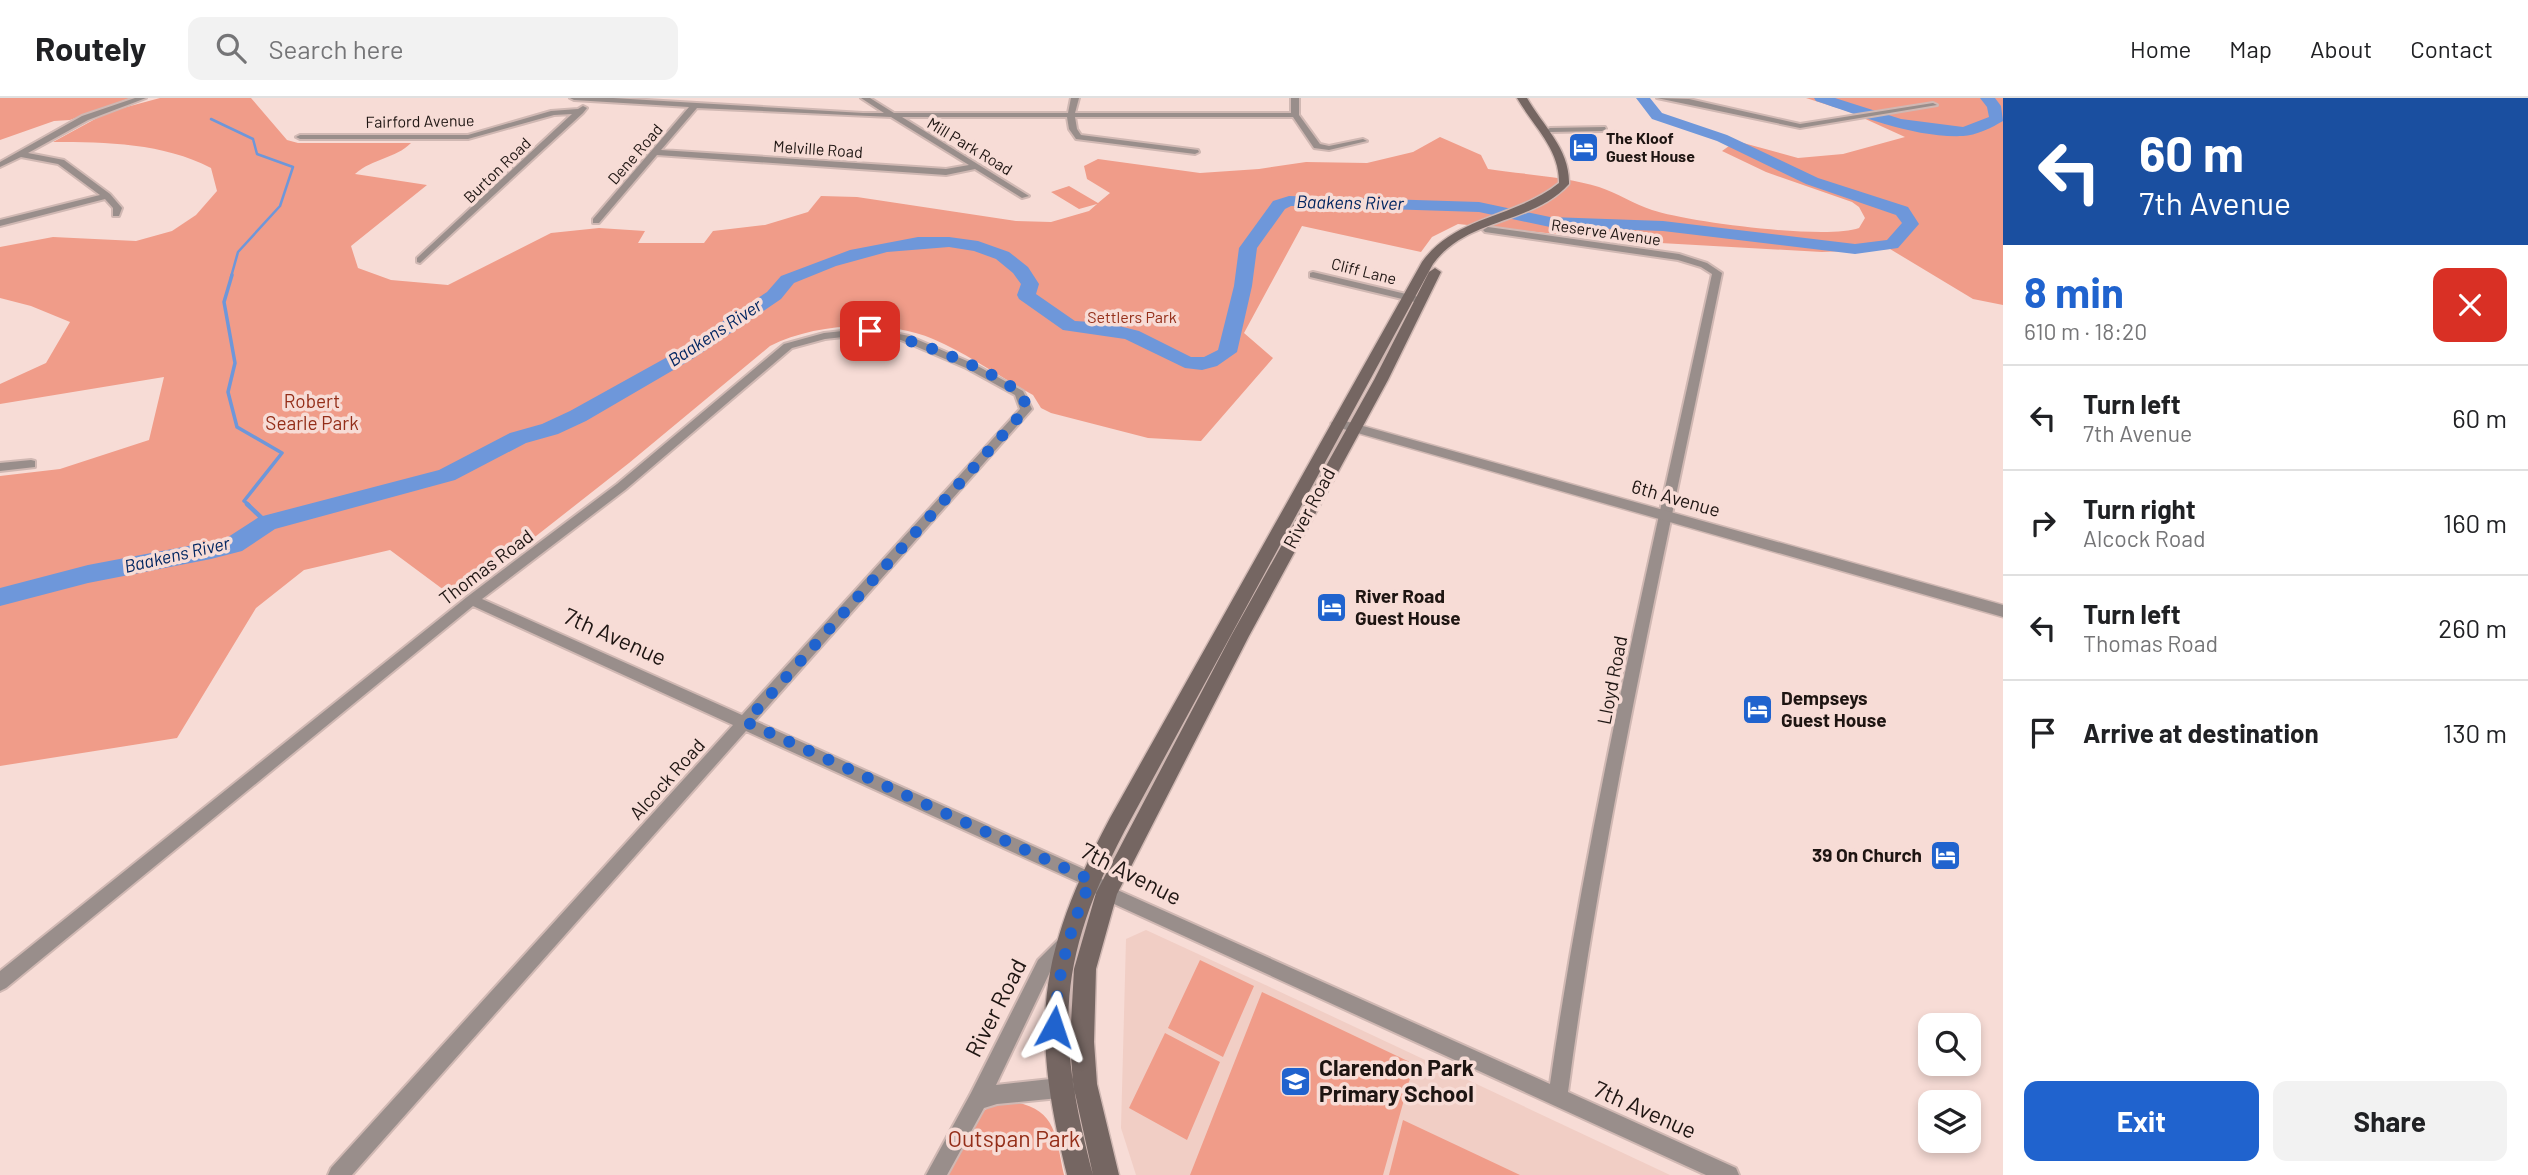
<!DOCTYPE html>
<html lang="en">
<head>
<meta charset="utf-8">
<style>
  :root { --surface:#fff; --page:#f2f2f2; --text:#202124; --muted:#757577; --line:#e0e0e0; --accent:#2063ce }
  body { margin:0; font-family:Barlow,sans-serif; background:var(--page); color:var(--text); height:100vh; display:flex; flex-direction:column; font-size:26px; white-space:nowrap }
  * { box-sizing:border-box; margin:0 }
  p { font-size:23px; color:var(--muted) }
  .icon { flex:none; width:38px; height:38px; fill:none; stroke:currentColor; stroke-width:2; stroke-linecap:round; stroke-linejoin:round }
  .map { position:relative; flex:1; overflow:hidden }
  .drawer { display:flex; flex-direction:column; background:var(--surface); width:525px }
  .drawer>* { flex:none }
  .guide { background:#1a4fa0; color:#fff; overflow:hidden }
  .controls { position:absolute; left:1918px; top:915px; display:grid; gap:14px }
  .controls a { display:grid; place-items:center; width:63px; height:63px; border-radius:14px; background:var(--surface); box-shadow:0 4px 10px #0003; font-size:35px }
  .pin { position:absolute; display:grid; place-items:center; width:60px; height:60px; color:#fff; margin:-30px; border-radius:14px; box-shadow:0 4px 10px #0006 }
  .me { position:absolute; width:77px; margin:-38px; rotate:5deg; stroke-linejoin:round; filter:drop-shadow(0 0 5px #0008) }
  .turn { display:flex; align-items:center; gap:24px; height:147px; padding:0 21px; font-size:32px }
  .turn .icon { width:91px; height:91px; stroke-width:2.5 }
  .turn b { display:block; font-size:49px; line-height:60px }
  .round { display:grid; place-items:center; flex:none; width:74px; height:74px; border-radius:14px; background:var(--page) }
  .headline { display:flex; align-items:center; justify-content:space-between; height:119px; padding:0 21px }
  h1 { font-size:42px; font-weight:700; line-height:52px; color:var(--accent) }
  .button { display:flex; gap:14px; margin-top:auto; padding:14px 21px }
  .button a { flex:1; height:80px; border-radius:14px; background:var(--accent); color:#fff; font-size:28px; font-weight:700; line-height:80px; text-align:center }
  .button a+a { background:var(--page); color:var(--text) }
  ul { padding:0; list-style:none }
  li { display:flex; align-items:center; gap:21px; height:105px; padding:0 21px; border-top:2px solid var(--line) }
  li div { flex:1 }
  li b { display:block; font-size:26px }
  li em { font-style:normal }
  header { display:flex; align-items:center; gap:42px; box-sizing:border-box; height:98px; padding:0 35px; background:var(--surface); border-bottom:2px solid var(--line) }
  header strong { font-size:33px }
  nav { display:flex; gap:38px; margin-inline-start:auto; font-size:24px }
  .search { width:490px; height:63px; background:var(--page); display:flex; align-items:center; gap:18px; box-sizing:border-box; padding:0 24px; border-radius:14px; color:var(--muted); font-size:26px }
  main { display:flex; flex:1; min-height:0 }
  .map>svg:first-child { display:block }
  .built { fill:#f1cec5 }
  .green { fill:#f09c89 }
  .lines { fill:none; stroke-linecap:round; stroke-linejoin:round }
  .stream-far2 { stroke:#6e97da; stroke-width:2.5 }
  .stream-far1 { stroke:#6e97da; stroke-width:3.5 }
  .stream { stroke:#6e97da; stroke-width:4.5 }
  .river { fill:#6e97da; fill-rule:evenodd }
  .minor-casing { stroke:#d0b8b3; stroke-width:4 }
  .tertiary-casing { stroke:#d0b8b3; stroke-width:3 }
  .secondary-casing { stroke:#d0b8b3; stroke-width:3 }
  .minor { fill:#998e8b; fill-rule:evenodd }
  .tertiary { fill:#998e8b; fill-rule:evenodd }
  .secondary { fill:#756662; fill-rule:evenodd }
  .route { stroke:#2063ce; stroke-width:12; stroke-dasharray:0 21.6 }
  .labels { text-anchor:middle; stroke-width:7; stroke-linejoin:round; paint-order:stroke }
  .far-street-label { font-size:16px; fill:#1e1512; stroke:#f7dcd6 }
  .far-poi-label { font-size:16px; font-weight:bold; fill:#1e1512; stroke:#f7dcd6; text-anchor:start }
  .far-park-label { font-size:16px; fill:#942e19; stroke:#f7dcd6 }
  .far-water-label { font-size:18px; font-style:italic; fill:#022661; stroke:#f7dcd6 }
  .park-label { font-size:19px; fill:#942e19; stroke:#f7dcd6 }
  .street-label { font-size:19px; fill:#1e1512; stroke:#f7dcd6 }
  .poi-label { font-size:19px; font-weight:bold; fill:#1e1512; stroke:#f7dcd6; text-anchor:start }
  .near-street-label { font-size:23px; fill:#1e1512; stroke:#f7dcd6 }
  .near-poi-label { font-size:23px; font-weight:bold; fill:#1e1512; stroke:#f7dcd6; text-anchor:start }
  .near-park-label { font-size:23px; fill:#942e19; stroke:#f7dcd6 }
</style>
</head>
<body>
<header>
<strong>Routely</strong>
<div class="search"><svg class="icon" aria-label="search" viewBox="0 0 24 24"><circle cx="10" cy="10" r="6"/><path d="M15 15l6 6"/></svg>Search here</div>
<nav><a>Home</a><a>Map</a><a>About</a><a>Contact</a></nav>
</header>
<main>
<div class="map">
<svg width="2003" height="1077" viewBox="0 0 2003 1077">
  <rect width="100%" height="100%" fill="#f7dcd6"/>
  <path class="built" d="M 1146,832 L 1274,891 L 1670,1077 L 1136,1077 L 1121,1030 L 1126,841 Z"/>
  <path class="green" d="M 0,0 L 130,0 L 70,22 L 54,23 L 0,42 Z
    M 160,0 L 251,0 L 287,42 L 298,45 L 411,45 C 395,61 373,60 355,76 L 427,87 L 351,148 L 358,170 L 391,182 L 448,187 L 551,135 L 599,130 L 645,133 L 638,145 L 704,145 L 713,133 L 765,127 L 808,114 L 821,98 L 857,99 L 1016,123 L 1051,124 L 1089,113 L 1097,106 L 1079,111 L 1051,94 L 1069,88 L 1098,105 L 1110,95 L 1087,81 L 1084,68 L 1098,61 L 1200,75 L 1259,71 L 1306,64 L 1367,65 L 1413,54 L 1440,39 L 1481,57 L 1488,71 C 1520,76 1569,79 1599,89 C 1617,95 1634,106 1652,112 C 1688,124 1826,142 1859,130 L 1865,120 L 1859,109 L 1852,104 L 1766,74 L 1722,53 L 1736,43 L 1798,60 L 1843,56 L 1905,39 L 1850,14 L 1806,0 L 2003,0 L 2003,207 L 1973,201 L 1890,151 L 1822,154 L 1625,143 L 1458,126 L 1432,139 L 1421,154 L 1302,128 L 1244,235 L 1273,260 L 1201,343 L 1148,340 L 1051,315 L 1041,310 L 1033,297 C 1000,279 968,256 933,241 C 885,221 816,225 770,248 L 629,365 L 456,501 L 390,452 L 304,472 L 256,510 L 177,640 L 0,668 L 0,378 L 60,371 L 149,342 L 164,279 L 0,306 L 0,286 L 46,265 L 70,224 L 31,208 L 0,200 L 0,149 L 53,139 L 136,143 L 172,133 L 196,117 L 217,93 L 211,70 C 163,45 107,44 53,44 L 108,14 Z
    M 1200,862 L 1254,888 L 1223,959 L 1168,930 Z
    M 1262,894 L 1414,966 L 1383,1077 L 1190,1077 Z
    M 1165,935 L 1220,964 L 1187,1042 L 1129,1010 Z
    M 1009,1003 C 1057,1010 1055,1036 1064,1077 L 947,1077 L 981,1015 L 992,1007 Z
    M 1403,1022 L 1520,1077 L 1389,1077 Z"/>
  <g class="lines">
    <path class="stream-far2" d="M 211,21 L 253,41 L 257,56 L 293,69 L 280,108 L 238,154 L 231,179"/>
    <path class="stream-far1" d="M 232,177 L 224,204 L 235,265 L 228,294 L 237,329 L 282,355 L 244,403 L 249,407"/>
    <path class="stream" d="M 247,406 L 267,425"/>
    <path class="river" d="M 1636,0 L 1650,0 L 1662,15 L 1727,37 L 1818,80 L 1908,109 L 1919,126 L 1898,150 L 1855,156 L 1663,133 L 1550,129 L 1479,114 L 1291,108 L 1285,111 L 1257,150 L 1252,188 L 1237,254 L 1217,268 L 1202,272 L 1185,270 L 1125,241 L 1063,232 L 1019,201 L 1017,197 L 1021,186 L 1013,175 L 996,161 L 974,153 L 949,149 L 887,154 L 836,168 L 794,185 L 781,201 L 694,260 L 586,323 L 558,336 L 526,345 L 455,382 L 275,431 L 242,453 L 211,461 L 88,485 L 0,508 L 0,490 L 88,467 L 225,441 L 259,419 L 439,372 L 510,335 L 542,326 L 570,313 L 680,252 L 767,194 L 781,178 L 850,152 L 918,139 L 949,139 L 978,143 L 1009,154 L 1028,169 L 1039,186 L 1036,196 L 1075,223 L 1107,225 L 1139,233 L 1191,259 L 1204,259 L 1218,252 L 1234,188 L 1239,150 L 1273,103 L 1289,98 L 1479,104 L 1550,119 L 1663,123 L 1855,146 L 1887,142 L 1902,125 L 1896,117 L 1806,86 L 1717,43 L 1652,21 Z
      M 1814,0 L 1835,0 L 1901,21 L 1963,29 L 1989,19 L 1987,9 L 1980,0 L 1995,0 L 2001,8 L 2003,23 C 1993,29 1975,38 1963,38 C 1913,40 1862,18 1816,3 Z"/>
    <defs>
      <path id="minor" d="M 135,0 L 146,0 L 88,22 L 28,55 L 64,62 L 110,96 L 122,110 L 119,118 L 113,118 L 113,110 L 105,101 L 0,128 L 0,122 L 100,97 L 58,66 L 21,59 L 0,69 L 0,64 L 82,18 Z
        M 570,0 L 613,0 L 863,15 L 884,15 L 861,0 L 870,0 L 894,15 L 1068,15 L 1071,0 L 1079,0 L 1075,15 L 1291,15 L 1291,0 L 1299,0 L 1299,17 L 1320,46 L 1329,48 L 1363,41 L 1367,43 L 1329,52 L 1314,50 L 1293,19 L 1075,19 L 1077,31 L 1081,37 L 1198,52 L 1199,54 L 1195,56 L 1076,41 L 1069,31 L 1067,19 L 902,19 L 1029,98 L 1022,100 L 975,71 L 946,77 L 657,57 L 599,125 L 593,125 L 593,121 L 689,9 L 574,2 ZM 697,10 L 891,19 L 969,67 L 946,71 L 661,52 Z
        M 1657,0 L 1689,1 L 1800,26 L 1933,5 L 1937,7 L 1800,30 Z
        M 583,8 L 587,10 L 583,15 L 420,165 L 417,164 L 417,160 L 572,16 L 554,17 L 468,41 L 300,41 L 296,39 L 300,37 L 468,37 L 551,13 L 578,11 Z
        M 1605,29 L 1606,31 L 1602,33 L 1550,34 L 1546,32 L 1550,30 Z
        M 1488,129 L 1679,156 L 1707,165 L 1722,175 C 1667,447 1604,719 1568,994 L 1736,1070 L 1739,1077 L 1706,1077 L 1101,800 L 1085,787 L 746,633 L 352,1077 L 328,1077 L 331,1070 L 733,627 L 473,508 L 6,890 L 0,893 L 0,873 L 467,499 L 617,386 L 784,246 L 824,235 L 870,230 L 909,238 L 974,266 L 1023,293 L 1032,311 L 755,623 L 1097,777 L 1113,790 L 1550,986 C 1589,714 1654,445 1712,176 L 1701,169 L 1678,162 L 1485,134 L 1483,132 ZM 870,236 L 901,242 L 966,270 L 1015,297 L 1020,311 L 742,617 L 482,501 L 625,392 L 792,250 L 825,241 Z
        M 1313,174 L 1423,200 L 1424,202 L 1419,205 L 1310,179 L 1310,175 Z
        M 31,362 L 35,363 L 35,369 L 0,373 L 0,365 Z
        M 1066,838 L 1072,840 L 1075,846 L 1072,852 L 1050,874 L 996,987 L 1069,979 L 1076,982 L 1079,989 L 1076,996 L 1069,999 L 997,1006 L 984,1010 L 947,1077 L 926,1077 L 971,995 L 1038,862 L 1060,840 Z"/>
      <path id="tertiary" d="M 1338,321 L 2003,507 L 2003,519 L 1333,328 L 1331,325 Z"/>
      <path id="secondary" d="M 1517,0 L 1527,0 C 1543,28 1570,51 1569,86 C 1532,127 1467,119 1433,166 L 1125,732 C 1056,865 1056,934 1093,1077 L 1067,1077 C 1030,926 1037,858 1110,720 L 1422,164 C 1456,117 1516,120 1559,85 C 1560,51 1533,28 1517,0 Z
        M 1435,170 L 1441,174 L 1388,282 L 1249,538 L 1117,796 L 1096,871 L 1094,944 L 1097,986 L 1119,1077 L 1093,1077 L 1073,986 L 1070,944 L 1074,871 L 1096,795 L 1231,538 L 1374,282 L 1429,174 Z"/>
    </defs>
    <use href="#minor" class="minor-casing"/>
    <use href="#tertiary" class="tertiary-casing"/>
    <use href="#secondary" class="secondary-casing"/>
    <use href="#minor" class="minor"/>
    <use href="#tertiary" class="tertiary"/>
    <use href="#secondary" class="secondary"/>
  </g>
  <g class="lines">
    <path class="route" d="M 870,233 C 898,235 1010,277 1023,300 C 1025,303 1025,307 1026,311 L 746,624 L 1091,782 C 1069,832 1058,874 1054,929"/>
  </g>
  <defs>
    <symbol id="hotel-square" viewBox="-11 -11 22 22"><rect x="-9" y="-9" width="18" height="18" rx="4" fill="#2063ce" stroke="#f7dcd6"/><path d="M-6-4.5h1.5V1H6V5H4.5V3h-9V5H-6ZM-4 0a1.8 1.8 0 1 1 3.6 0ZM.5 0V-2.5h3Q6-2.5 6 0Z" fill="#fff"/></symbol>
    <symbol id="school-square" viewBox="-11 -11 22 22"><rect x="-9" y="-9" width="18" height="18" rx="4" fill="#2063ce" stroke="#f7dcd6"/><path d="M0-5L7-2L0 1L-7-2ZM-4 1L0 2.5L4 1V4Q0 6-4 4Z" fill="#fff"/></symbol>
  </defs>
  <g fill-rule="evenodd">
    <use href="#hotel-square" x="1566" y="32" width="35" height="35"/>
    <use href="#hotel-square" x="1314" y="492" width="35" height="35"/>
    <use href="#hotel-square" x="1740" y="594" width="35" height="35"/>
    <use href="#hotel-square" x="1928" y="740" width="35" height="35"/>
    <use href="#school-square" x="1278" y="966" width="35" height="35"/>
  </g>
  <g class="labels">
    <g class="far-street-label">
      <text transform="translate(420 23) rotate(-1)" y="6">Fairford Avenue</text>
      <text transform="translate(970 48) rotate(31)" y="6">Mill Park Road</text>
      <text transform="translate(818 51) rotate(4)" y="6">Melville Road</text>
      <text transform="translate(635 56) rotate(-49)" y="6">Dene Road</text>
      <text transform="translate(497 72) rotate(-44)" y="6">Burton Road</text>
      <text transform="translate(1606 134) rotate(8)" y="6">Reserve Avenue</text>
      <text transform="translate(1364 173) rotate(14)" y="6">Cliff Lane</text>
    </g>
    <g class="far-poi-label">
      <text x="1606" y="46">The Kloof<tspan x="1606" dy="18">Guest House</tspan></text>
    </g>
    <g class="far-park-label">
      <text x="1132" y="225">Settlers Park</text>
    </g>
    <g class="far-water-label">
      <text transform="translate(1350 105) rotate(1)" y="6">Baakens River</text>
      <text transform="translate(715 235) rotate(-33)" y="6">Baakens River</text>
      <text transform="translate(177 457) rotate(-13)" y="6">Baakens River</text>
    </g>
    <g class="park-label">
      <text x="312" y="310">Robert<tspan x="312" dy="22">Searle Park</tspan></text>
    </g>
    <g class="street-label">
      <text transform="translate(1676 400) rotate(16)" y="7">6th Avenue</text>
      <text transform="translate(1309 410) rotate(-62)" y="7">River Road</text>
      <text transform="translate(486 469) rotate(-37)" y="7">Thomas Road</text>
      <text transform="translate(1612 582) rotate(-79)" y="7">Lloyd Road</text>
      <text transform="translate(667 681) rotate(-48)" y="7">Alcock Road</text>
    </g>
    <g class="poi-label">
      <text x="1355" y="505">River Road<tspan x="1355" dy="22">Guest House</tspan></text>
      <text x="1781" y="607">Dempseys<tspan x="1781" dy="22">Guest House</tspan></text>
      <text x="1922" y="764" text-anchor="end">39 On Church</text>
    </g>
    <g class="near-street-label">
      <text transform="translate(615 539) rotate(24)" y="8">7th Avenue</text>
      <text transform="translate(1131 776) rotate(27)" y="8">7th Avenue</text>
      <text transform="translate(996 910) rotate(-63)" y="8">River Road</text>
      <text transform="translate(1645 1012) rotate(24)" y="8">7th Avenue</text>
    </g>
    <g class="near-poi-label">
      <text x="1319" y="978">Clarendon Park<tspan x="1319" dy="26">Primary School</tspan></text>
    </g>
    <g class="near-park-label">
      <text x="1014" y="1049">Outspan Park</text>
    </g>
  </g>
</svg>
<div class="controls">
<a><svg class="icon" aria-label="search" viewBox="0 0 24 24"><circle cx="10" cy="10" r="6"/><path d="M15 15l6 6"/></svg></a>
<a><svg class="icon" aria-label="layers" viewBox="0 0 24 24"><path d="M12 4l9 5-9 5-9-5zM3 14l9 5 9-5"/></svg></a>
</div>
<div class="pin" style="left:870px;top:233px;background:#d93025"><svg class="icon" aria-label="arrive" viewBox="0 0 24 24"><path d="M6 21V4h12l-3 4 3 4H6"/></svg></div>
<svg class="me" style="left:1054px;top:929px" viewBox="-20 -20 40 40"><path d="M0-17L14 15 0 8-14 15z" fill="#2063ce" stroke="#fff" stroke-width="4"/></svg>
</div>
<section class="drawer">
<div class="guide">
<div class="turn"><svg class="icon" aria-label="left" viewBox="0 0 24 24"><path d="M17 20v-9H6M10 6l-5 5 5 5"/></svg><div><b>60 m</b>7th Avenue</div></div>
</div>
<div class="headline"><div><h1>8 min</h1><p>610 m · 18:20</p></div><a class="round" style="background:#d93025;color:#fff"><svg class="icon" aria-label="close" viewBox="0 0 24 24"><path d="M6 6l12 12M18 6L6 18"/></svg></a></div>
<ul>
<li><svg class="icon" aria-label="left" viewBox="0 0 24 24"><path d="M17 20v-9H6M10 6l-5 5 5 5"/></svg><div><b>Turn left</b><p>7th Avenue</p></div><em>60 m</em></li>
<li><svg class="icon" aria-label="right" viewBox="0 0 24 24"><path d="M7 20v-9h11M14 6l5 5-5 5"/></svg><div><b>Turn right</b><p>Alcock Road</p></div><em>160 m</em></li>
<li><svg class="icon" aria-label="left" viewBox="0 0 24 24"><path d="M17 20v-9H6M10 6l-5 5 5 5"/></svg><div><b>Turn left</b><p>Thomas Road</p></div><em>260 m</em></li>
<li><svg class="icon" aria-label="arrive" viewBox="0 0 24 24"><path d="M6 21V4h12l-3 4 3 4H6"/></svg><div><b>Arrive at destination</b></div><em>130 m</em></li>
</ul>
<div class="button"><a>Exit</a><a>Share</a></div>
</section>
</main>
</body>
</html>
